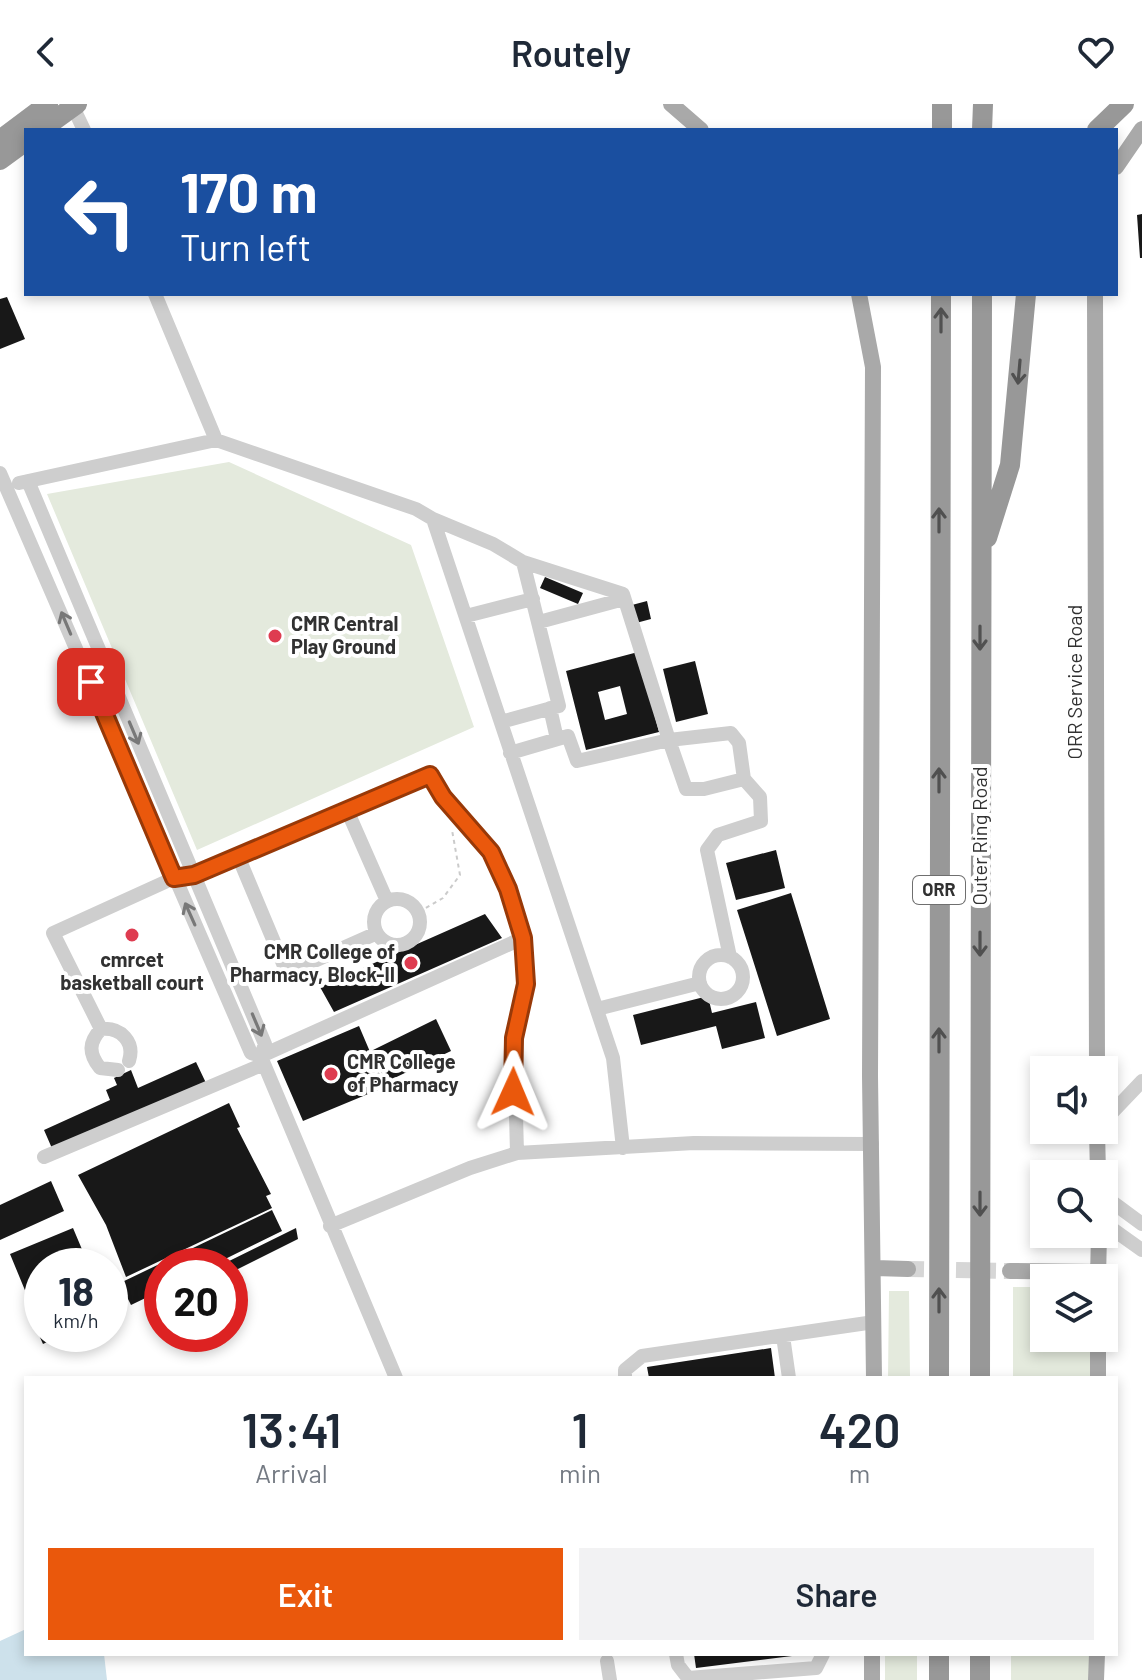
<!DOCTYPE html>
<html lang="en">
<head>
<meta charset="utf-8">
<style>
  :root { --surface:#fff; --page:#f2f2f3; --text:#1f2937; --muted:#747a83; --accent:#ea580c }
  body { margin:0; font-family:Barlow,sans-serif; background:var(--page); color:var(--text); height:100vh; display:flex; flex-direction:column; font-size:30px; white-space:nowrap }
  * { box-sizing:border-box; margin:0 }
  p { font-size:26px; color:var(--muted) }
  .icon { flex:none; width:44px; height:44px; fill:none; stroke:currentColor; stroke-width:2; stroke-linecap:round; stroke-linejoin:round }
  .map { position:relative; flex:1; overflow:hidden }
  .details { position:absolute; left:24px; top:1272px; width:1094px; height:280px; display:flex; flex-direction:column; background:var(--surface); border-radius:0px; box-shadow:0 4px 12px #0003 }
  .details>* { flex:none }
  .guide { position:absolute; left:24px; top:24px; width:1094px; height:168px; border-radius:0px; box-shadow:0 4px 12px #0003; background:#1a4fa0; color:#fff; overflow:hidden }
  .controls { position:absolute; left:1030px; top:952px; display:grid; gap:16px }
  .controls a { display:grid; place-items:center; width:88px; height:88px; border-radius:0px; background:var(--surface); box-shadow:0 4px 12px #0003; font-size:40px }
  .speed { position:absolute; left:24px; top:1144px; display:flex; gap:16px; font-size:40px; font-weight:700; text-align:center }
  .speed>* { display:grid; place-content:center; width:104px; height:104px; border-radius:50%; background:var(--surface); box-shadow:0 4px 12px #0003; line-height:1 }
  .speed small { font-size:20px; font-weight:400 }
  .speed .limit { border:12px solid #d22; background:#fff; color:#111 }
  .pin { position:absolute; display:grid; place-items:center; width:68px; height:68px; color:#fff; margin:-34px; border-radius:16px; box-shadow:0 4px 12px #0006 }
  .me { position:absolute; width:88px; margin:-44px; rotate:1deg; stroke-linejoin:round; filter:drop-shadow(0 0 6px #0008) }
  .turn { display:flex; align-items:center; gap:28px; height:168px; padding:0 24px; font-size:36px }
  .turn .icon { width:104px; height:104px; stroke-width:2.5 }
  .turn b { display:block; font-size:56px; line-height:68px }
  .eta { display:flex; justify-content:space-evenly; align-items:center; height:136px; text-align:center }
  .eta b { font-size:48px; font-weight:600; line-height:56px }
  .cta { display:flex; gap:16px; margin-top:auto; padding:16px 24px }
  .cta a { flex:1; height:92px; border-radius:0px; background:var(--accent); color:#fff; font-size:32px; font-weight:600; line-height:92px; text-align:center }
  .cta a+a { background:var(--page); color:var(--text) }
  header { display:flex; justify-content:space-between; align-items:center; height:104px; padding:0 24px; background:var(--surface); font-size:36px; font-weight:600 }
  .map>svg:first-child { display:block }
  .green { fill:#e4eadd }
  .water { fill:#cde1eb }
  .building { fill:#181818; fill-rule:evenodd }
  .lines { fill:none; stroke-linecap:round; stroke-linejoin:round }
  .major-tunnel { stroke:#d6d6d6; stroke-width:16; stroke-dasharray:16 8; stroke-linecap:butt }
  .path { stroke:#cbcbcb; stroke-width:2; stroke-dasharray:4 4; stroke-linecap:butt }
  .minor { stroke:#cecece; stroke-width:14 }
  .major { stroke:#a9a9a9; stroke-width:16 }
  .highway { stroke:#989898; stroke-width:20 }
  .oneway { stroke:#505050 }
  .oneway2 { stroke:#787878 }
  .route-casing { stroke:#983908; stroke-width:20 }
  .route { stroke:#ea580c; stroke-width:14 }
  .poi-dot { fill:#de3c50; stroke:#fff; stroke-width:3 }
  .labels { text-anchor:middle; stroke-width:8; stroke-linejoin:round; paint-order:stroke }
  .shield { fill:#fff; stroke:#6f6f6f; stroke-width:2 }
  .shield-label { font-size:18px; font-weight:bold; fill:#313131 }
  .poi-label { font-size:20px; font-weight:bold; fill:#313131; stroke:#fff; text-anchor:start }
  .street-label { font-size:20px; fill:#313131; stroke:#fff }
</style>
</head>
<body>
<header><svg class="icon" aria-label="back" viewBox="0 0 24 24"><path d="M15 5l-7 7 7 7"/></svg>Routely<svg class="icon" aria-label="heart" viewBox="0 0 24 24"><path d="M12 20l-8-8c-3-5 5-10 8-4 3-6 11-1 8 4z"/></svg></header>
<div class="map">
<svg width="1142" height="1576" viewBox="0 0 1142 1576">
  <rect width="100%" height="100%" fill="#fff"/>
  <path class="green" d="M 229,358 L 411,441 L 474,623 L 197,746 L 47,390 Z
    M 1013,1183 L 1044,1183 L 1044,1234 L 1090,1234 L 1090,1274 L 1013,1274 Z
    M 889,1187 L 909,1187 L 910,1274 L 888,1274 Z
    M 885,1550 L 917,1550 L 917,1576 L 885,1576 Z
    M 1011,1550 L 1089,1550 L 1089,1576 L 1011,1576 Z"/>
  <path class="water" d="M 26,1525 L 26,1550 L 104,1550 L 107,1576 L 0,1576 L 0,1537 Z"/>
  <path class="building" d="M 1142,110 L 1142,154 L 1140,154 L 1137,111 Z
    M 7,193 L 25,235 L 0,245 L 0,195 Z
    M 545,473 L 583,489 L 578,500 L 540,484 Z
    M 647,497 L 651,515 L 636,519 L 632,501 Z
    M 638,548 L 659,628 L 586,646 L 566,567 ZM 620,582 L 627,610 L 605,616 L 598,588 Z
    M 695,557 L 708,610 L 676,618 L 663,565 Z
    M 776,746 L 785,784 L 736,796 L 726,759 Z
    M 791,789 L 830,915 L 777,932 L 737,806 Z
    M 485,810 L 502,834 L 334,908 L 320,883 Z
    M 708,892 L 712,909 L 756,898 L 765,934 L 722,945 L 716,922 L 641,941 L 633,911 Z
    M 436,915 L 451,947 L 386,978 L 371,947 Z
    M 359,922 L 385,983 L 303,1017 L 277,957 Z
    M 196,958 L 206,979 L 54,1049 L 44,1026 L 110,996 L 106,986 L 117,981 L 114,974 L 131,966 L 138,984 Z
    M 229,999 L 240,1023 L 237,1024 L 271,1090 L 266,1092 L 272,1104 L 126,1173 L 106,1121 L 78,1071 Z
    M 51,1077 L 64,1107 L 0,1136 L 0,1101 Z
    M 272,1106 L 282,1127 L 211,1162 L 162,1162 L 162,1186 L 131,1201 L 120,1179 Z
    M 73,1124 L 89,1162 L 42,1162 L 42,1210 L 36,1213 L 10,1150 Z
    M 296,1124 L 298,1135 L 230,1169 L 230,1162 L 219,1162 Z
    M 42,1215 L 42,1230 L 64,1230 L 43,1240 L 33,1218 Z
    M 771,1244 L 775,1274 L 649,1274 L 647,1263 Z
    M 694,1550 L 791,1550 L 792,1552 L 696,1564 Z"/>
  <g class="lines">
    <path class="major-tunnel" d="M 908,1165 L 1010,1167"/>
    <path class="path" d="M 419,808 L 443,794 L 460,771 L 452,726"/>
    <path class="minor" d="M 73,3 L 84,26
      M 216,336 L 416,405 L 433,415 L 613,954 L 623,1044
      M 0,369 L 251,949 L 261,952 L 523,834
      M 28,377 L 265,940 L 261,952 L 264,960 L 396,1274
      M 19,379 L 216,336 L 155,190
      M 433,415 L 493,440 L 523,458 L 623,490 L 669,636 L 731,629 L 739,639 L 744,675
      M 466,512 L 533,495
      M 539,518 L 624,495
      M 550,604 L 557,635
      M 501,618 L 559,602 L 523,458
      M 510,649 L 568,632 L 577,657 L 669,636 L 686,685 L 704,685 L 744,675 L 760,693 L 761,717 L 718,731 L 707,746 L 730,853
      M 347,706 L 387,797
      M 238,752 L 287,869 L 377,829
      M374 818a23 23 0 1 1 46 0a23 23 0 1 1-46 0Z
      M699 873a22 22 0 1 1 44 0a22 22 0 1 1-44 0Z
      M 597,905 L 700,879
      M 101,925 L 53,829 L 174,774 L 194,771 L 430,671 L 443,693 L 491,748 L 508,785 L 523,834 L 526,880 L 514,934 L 517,1049
      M 118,966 L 100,964 C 88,949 89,938 101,925 C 121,923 135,938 129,957
      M 1104,1017 L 1142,977
      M 44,1053 L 264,960
      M 1104,1092 L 1142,1120
      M 1104,1119 L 1142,1146
      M 330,1122 L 470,1064 L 517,1049 L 694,1039 L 872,1040
      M 783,1232 L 789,1274
      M 625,1274 L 625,1266 L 642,1252 L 874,1218
      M 676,1550 L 678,1561 L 688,1574 L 816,1564 L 823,1550
      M 607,1557 L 610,1576"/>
    <path class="major" d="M 671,0 L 701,26
      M 1116,63 L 1142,25
      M 859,190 L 873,263 L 870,972 L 874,1274
      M 1095,190 L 1097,966
      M 1097,1026 L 1098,1070
      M 875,1164 L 908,1165
      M 1010,1167 L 1099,1168
      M 1098,1174 L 1099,1130
      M 1098,1274 L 1098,1234
      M 872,1576 L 872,1550
      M 1096,1576 L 1097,1550"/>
    <path class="highway" d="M 41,26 L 77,0
      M 942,26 L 942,0
      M 982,26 L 983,0
      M 1097,26 L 1124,0
      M 0,36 L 48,0
      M 0,56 L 26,37
      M 987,434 L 1010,361 L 1026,190
      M 939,1274 L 941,190
      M 980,1274 L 982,190
      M 939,1550 L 939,1576
      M 980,1550 L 980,1576"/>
  </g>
  <defs><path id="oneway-shaft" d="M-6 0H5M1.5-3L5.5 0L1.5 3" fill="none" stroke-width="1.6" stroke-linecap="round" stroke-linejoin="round" transform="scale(2)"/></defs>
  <g class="oneway">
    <use href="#oneway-shaft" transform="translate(941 216) rotate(-90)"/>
    <use href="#oneway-shaft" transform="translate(1019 268) rotate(95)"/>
    <use href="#oneway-shaft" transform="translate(939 416) rotate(-90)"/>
    <use href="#oneway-shaft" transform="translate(980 534) rotate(90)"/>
    <use href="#oneway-shaft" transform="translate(939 676) rotate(-90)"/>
    <use href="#oneway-shaft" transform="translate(980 840) rotate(90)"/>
    <use href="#oneway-shaft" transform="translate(939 936) rotate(-90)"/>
    <use href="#oneway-shaft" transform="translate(980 1100) rotate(90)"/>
    <use href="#oneway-shaft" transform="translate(939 1196) rotate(-90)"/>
  </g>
  <g class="oneway2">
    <use href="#oneway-shaft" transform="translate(66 519) rotate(-113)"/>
    <use href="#oneway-shaft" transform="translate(134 629) rotate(67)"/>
    <use href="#oneway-shaft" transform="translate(190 810) rotate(-114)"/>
    <use href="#oneway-shaft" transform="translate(257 921) rotate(67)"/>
  </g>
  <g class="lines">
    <defs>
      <path id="route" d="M 91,578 L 174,774 L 194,771 L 430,671 L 443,693 L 491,748 L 508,785 L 523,834 L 526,880 L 514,934 L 513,988"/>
    </defs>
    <use href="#route" class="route-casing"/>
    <use href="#route" class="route"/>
  </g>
  <g class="poi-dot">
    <circle cx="275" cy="532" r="8"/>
    <circle cx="132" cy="831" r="8"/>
    <circle cx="411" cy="859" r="8"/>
    <circle cx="331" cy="970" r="8"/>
  </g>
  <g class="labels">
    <rect class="shield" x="913" y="772" width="52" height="28" rx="6"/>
    <g class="shield-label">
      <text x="939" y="792">ORR</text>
    </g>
    <g class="poi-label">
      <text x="291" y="527">CMR Central<tspan x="291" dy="23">Play Ground</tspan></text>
      <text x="395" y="855" text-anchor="end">CMR College of<tspan x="395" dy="23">Pharmacy, Block-II</tspan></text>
      <text x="132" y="863" text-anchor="middle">cmrcet<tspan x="132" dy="23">basketball court</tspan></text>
      <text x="347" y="965">CMR College<tspan x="347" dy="23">of Pharmacy</tspan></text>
    </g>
    <g class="street-label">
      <text transform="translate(1075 578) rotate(-90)" y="7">ORR Service Road</text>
      <text transform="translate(980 732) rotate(-90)" y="7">Outer Ring Road</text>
    </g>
  </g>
</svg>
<div class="controls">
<a><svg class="icon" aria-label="sound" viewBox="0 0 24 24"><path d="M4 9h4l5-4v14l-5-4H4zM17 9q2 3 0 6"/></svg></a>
<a><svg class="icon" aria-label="search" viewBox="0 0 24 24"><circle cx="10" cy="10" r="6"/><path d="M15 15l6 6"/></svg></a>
<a><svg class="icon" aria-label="layers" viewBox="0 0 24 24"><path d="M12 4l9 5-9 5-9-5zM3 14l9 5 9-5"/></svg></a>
</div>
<div class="speed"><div>18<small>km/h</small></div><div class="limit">20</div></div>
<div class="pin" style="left:91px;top:578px;background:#d93025"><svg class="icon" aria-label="arrive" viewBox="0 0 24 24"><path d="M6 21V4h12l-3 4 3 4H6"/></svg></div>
<svg class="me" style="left:513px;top:988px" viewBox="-20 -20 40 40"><path d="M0-17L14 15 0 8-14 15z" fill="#ea580c" stroke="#fff" stroke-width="4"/></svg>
<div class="guide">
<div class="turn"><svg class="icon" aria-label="left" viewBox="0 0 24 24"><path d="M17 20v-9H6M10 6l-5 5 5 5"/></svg><div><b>170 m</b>Turn left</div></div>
</div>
<section class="details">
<div class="eta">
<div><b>13:41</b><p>Arrival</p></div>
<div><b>1</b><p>min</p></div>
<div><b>420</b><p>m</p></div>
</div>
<div class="cta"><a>Exit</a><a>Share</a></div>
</section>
</div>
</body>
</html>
